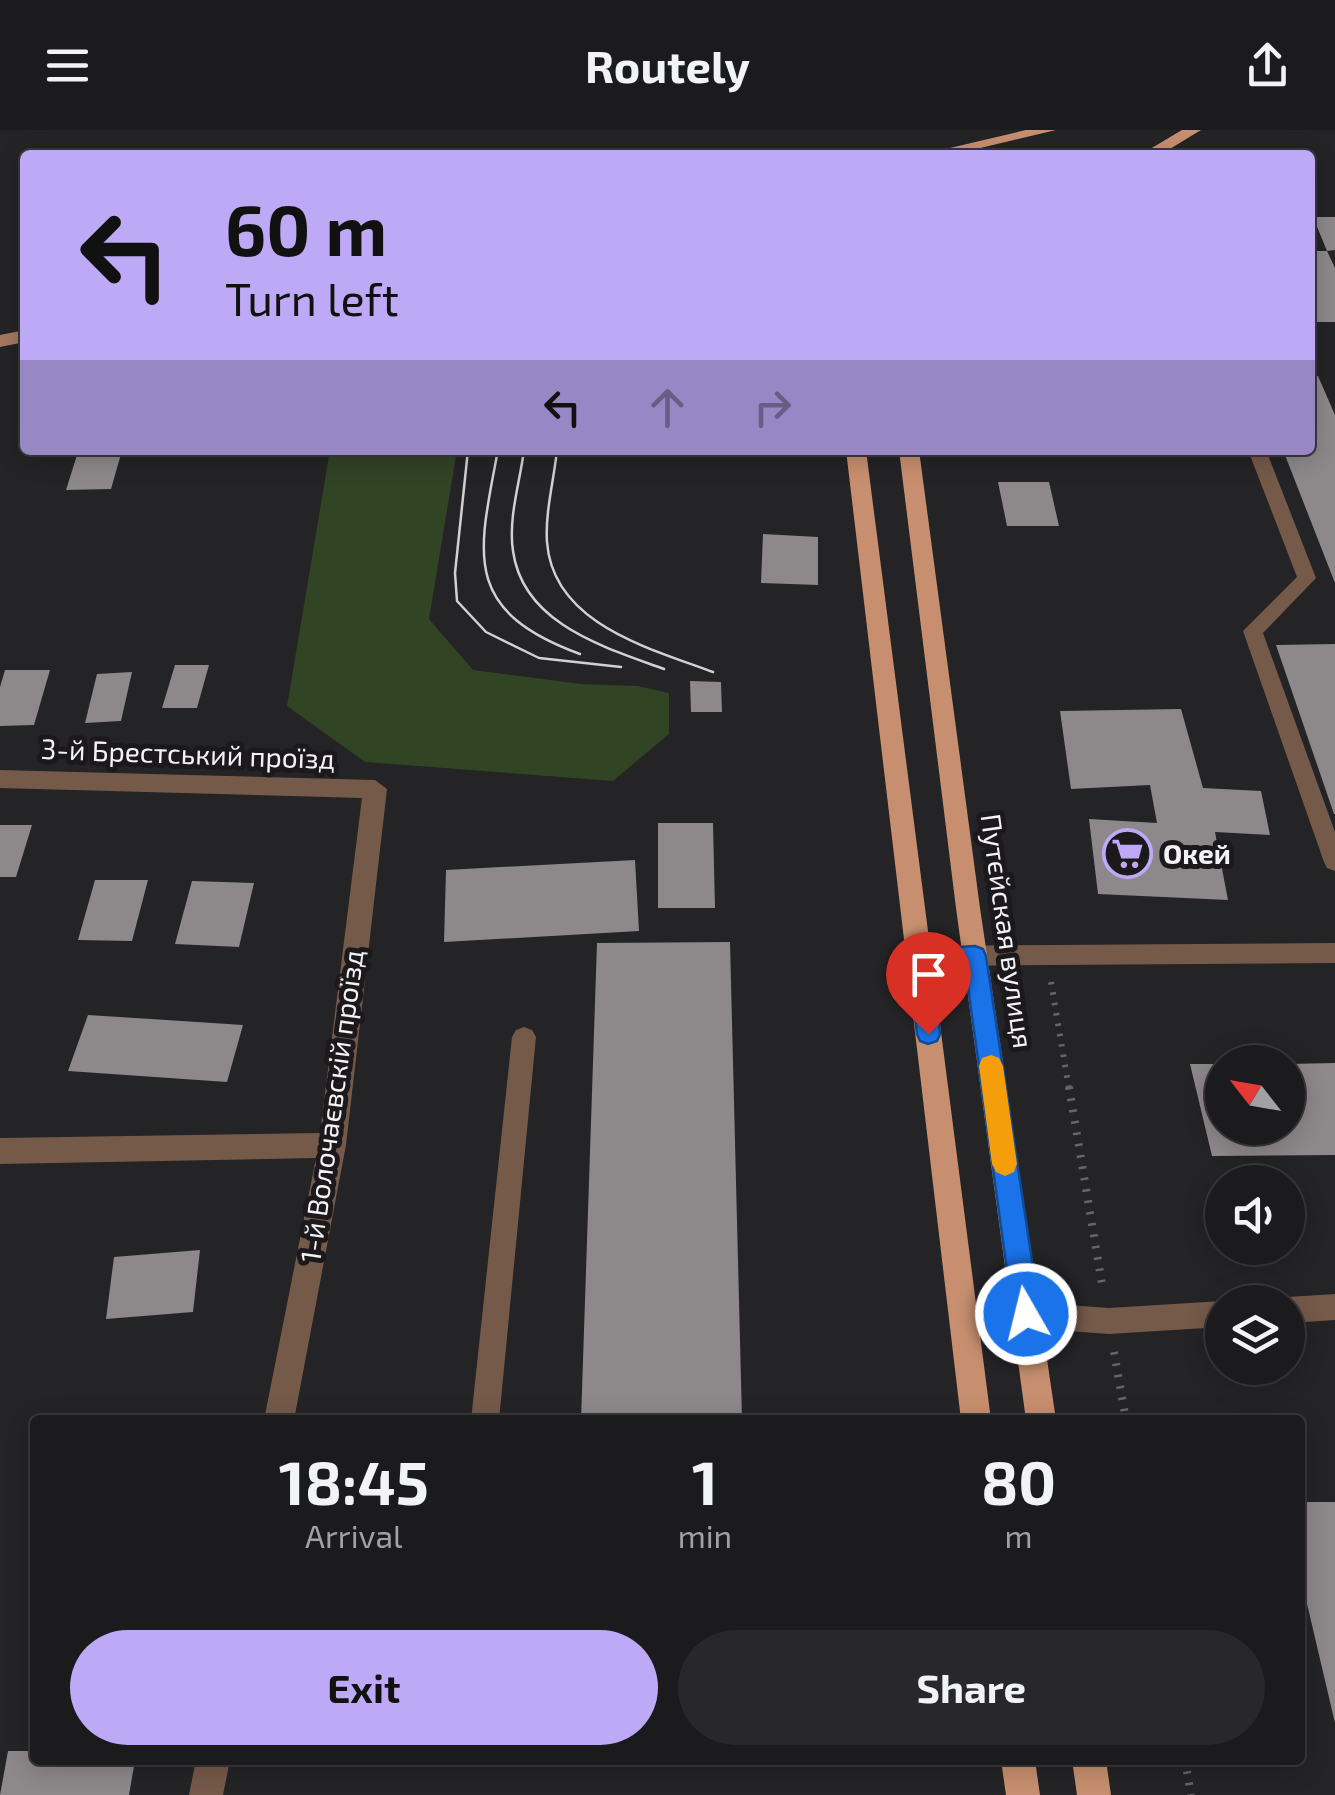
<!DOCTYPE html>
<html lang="en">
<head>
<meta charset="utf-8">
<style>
  :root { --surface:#1b1a1c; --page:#282729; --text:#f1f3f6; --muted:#a0a1a3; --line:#39383b; --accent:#bda9f5 }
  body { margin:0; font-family:"Exo 2",sans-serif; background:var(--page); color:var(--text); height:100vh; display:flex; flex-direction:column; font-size:38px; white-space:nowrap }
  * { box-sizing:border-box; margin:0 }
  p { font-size:32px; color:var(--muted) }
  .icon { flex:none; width:55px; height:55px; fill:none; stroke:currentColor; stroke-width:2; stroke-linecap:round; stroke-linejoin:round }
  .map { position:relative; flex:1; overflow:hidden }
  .details { position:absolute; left:30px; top:1285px; width:1275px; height:350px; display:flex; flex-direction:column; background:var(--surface); border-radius:10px; box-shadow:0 5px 25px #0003,0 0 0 2px var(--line) }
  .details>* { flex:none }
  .guide { position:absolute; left:20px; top:20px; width:1295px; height:305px; border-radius:10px; box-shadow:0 5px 25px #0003,0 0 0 2px var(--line); background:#bda9f5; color:#111; overflow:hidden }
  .needle { width:65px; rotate:301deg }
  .buttons { position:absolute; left:1205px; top:915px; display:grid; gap:20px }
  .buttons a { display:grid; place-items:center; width:100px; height:100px; border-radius:50%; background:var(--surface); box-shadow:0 5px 25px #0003,0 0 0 2px var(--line); font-size:50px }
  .pin { position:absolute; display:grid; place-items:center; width:85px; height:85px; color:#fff; margin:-102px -42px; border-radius:50% 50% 50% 0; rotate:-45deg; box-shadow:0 0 10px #0007 }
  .pin .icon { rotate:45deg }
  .me { position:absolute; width:110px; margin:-55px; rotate:352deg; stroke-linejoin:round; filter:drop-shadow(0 0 8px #0008) }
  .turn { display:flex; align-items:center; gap:35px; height:210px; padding:0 40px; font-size:45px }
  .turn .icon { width:130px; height:130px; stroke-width:2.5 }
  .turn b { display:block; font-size:70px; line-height:85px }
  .lanes { display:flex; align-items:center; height:95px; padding:0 40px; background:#0003; justify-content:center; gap:50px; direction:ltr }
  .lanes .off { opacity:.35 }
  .eta { display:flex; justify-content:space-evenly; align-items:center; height:170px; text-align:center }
  .eta b { font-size:60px; font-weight:700; line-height:70px }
  .action { display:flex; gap:20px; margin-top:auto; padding:20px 40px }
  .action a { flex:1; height:115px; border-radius:60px; background:var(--accent); color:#111; font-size:40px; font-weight:700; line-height:115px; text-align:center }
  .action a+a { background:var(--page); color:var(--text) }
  header { display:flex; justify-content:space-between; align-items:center; height:130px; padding:0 40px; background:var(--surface); font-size:45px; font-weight:700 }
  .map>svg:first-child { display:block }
  .green { fill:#314424 }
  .building { fill:#8d8889 }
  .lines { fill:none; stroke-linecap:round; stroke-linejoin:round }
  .path-far1 { stroke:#666568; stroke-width:6; stroke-dasharray:2.5 8; stroke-linecap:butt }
  .path { stroke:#666568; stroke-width:8; stroke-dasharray:2.5 9; stroke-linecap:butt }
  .lane { fill:#755a4a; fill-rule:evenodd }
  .street { fill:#755a4a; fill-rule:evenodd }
  .secondary { fill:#a3785f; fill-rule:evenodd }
  .primary { fill:#c78f6f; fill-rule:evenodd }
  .tram { stroke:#d1d0d2; stroke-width:2.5 }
  .route { fill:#1a73e8; stroke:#114b97; stroke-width:2.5 }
  .slow { fill:#f59e0b }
  .labels { text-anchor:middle; stroke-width:10; stroke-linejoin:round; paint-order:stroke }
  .street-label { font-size:28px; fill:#f3f2f4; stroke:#1b191c }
  .poi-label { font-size:28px; font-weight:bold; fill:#f3f2f4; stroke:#1b191c; text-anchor:start }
</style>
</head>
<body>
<header><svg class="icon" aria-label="menu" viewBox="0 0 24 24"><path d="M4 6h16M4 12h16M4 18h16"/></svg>Routely<svg class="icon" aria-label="share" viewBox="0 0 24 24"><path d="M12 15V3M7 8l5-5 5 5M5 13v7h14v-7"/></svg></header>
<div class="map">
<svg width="1335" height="1665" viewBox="0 0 1335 1665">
  <rect width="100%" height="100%" fill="#242326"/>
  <path class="green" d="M 330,320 L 457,320 L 429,489 L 473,540 L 581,554 L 638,556 L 669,563 L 669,604 L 613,651 L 365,632 L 287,576 Z"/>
  <path class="building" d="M 1313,87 L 1335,87 L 1335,120 L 1327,121 Z
    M 1310,121 L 1327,121 L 1335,138 L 1335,192 L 1310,192 Z
    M 1310,246 L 1318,246 L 1335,285 L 1335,453 L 1283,320 L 1310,320 Z
    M 121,324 L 111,359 L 66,360 L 77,325 Z
    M 998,352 L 1049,352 L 1059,396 L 1007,396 Z
    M 763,404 L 818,407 L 818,455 L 761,453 Z
    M 1335,514 L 1335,684 L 1334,684 L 1276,515 Z
    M 175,535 L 209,535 L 197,578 L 162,578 Z
    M 5,540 L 50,540 L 34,595 L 0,596 L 0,557 Z
    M 132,542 L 121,591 L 85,593 L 97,544 Z
    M 690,551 L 721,552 L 722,582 L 691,582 Z
    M 1181,579 L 1203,658 L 1261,661 L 1270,705 L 1215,702 L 1228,770 L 1098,764 L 1089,689 L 1157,693 L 1150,655 L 1071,659 L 1060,581 Z
    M 658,693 L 713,693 L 715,778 L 658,778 Z
    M 0,695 L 32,695 L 16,747 L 0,747 Z
    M 635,730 L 639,801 L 444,812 L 446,740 Z
    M 95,750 L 148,750 L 132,811 L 78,810 Z
    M 192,751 L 254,753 L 239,817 L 175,814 Z
    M 730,812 L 742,1290 L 581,1290 L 597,813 Z
    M 88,885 L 151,889 L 243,895 L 227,952 L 68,941 Z
    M 1335,933 L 1335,1025 L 1212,1026 L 1190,934 L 1222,934 L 1222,998 L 1288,998 L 1288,934 Z
    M 200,1120 L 193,1182 L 106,1189 L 114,1127 Z
    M 1300,1372 L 1335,1372 L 1335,1593 L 1300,1444 Z
    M 8,1621 L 35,1621 L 35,1630 L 135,1630 L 129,1665 L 0,1665 Z"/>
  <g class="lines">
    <path class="path-far1" d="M 1051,852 L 1069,959"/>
    <path class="path" d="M 1069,957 L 1103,1160
      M 1114,1222 L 1126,1290
      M 1185,1630 L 1191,1665"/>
    <path class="lane" d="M 1248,320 L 1266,320 L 1316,448 L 1263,503 L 1335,702 L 1335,741 L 1327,738 L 1324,732 L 1243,501 L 1297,447 Z
      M 1335,813 L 1335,833 L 919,836 L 911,833 L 908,826 L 911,819 L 919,816 Z
      M 524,897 L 532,900 L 536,907 L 499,1290 L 471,1290 L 512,907 L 516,900 Z
      M 1335,1164 L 1335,1190 L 1288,1193 L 1288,1172 L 1278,1172 L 1288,1167 Z
      M 1222,1171 L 1226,1172 L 1222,1172 L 1222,1197 L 1109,1204 L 1027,1198 L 1018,1194 L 1014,1185 L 1018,1176 L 1027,1172 L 1109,1178 Z"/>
    <path class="street" d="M 0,640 L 375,650 L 387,659 L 346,1015 L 294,1290 L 264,1290 L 316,1028 L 0,1034 L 0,1008 L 320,1003 L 362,668 L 0,658 Z
      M 196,1630 L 230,1630 L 223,1665 L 189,1665 Z"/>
    <path class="secondary" d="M 25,200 L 25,212 L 0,217 L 0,205 Z"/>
    <path class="primary" d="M 1026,0 L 1056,0 L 951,25 L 920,25 Z
      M 1182,0 L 1201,0 L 1160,25 L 1140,25 Z
      M 846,320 L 866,320 L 991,1290 L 961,1290 Z
      M 899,320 L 919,320 L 980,778 L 1056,1290 L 1026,1290 L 956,778 Z
      M 1001,1630 L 1035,1630 L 1040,1665 L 1006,1665 Z
      M 1072,1630 L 1106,1630 L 1111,1665 L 1077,1665 Z"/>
    <path class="tram" d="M 468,320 L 455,443 L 457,471 L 486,502 L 539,528 L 621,537
      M 498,320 C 478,425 461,480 580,524
      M 524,320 C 520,352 508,388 513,421 C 523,494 604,517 664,539
      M 557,320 C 554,350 545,382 547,412 C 553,494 649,518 713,542"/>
  </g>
  <path class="route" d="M 975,816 L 983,819 L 986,826 L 1040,1184 L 1036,1194 L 1026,1198 L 1017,1194 L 1013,1184 L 965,835 L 932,836 L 940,904 L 937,911 L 928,914 L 920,911 L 917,904 L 908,826 L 911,820 Z"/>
  <path class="slow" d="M 991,925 L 999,928 L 1003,936 L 1017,1034 L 1014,1042 L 1005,1046 L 996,1042 L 992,1034 L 979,936 L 982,928 Z"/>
  <defs>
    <symbol id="supermarket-ring" viewBox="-11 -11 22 22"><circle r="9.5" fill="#1b191c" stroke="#bda9f5" stroke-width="1.5"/><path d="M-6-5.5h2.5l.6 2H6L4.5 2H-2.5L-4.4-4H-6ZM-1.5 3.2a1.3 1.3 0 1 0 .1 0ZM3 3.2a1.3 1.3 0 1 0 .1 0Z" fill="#bda9f5"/></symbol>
  </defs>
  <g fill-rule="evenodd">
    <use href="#supermarket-ring" x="1100" y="696" width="55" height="55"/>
  </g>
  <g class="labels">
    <g class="street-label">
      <text transform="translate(188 624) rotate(2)" y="10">3-й Брестський проїзд</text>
      <text transform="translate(1007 801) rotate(82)" y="10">Путєйская вулиця</text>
      <text transform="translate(332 976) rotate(-82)" y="10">1-й Волочаєвскій проїзд</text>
    </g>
    <g class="poi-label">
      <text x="1163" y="734">Окей</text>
    </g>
  </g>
</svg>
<div class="buttons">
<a><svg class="needle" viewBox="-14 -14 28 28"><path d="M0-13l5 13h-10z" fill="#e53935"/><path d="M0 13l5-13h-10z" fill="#a0a1a3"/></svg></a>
<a><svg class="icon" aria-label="sound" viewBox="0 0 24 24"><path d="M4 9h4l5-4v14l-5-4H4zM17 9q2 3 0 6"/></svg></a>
<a><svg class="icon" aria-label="layers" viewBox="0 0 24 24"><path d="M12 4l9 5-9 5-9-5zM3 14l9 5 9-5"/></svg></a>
</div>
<div class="pin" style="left:928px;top:904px;background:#d93025"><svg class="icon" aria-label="arrive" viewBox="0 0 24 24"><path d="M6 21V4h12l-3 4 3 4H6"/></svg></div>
<svg class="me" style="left:1026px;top:1184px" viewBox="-20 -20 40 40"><circle r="17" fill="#1a73e8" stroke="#fff" stroke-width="3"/><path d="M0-11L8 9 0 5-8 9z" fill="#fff"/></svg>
<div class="guide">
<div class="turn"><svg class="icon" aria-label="left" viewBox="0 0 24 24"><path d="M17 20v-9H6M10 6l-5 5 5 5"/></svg><div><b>60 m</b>Turn left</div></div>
<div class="lanes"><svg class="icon" aria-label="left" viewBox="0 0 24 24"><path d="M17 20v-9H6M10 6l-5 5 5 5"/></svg><svg class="icon off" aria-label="ahead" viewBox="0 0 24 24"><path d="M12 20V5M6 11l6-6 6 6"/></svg><svg class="icon off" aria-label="right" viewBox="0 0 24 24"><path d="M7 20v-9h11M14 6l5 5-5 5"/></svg></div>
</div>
<section class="details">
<div class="eta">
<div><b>18:45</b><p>Arrival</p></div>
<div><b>1</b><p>min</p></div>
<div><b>80</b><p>m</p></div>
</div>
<div class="action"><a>Exit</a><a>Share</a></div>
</section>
</div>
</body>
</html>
